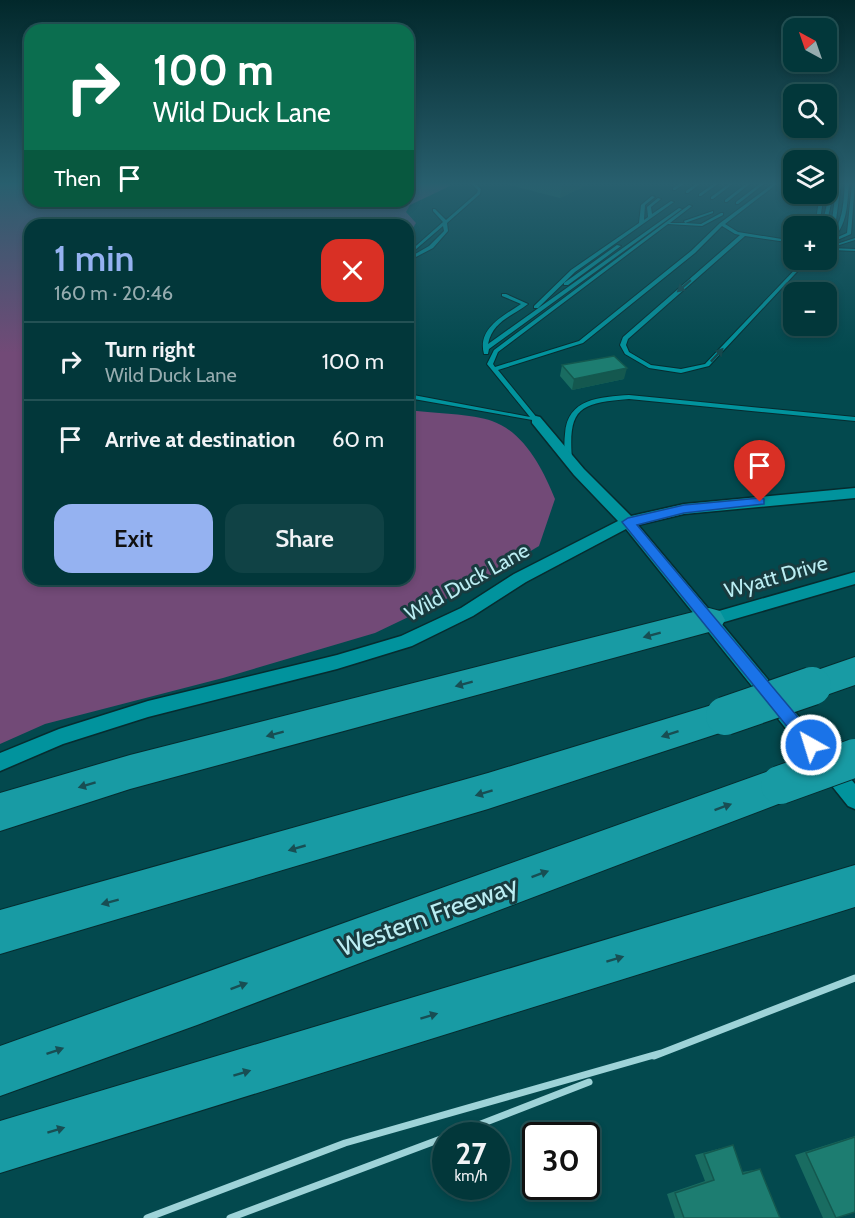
<!DOCTYPE html>
<html lang="en">
<head>
<meta charset="utf-8">
<style>
  :root { --surface:#02373a; --page:#104245; --text:#f1f3f6; --muted:#96acaf; --line:#235154; --accent:#95b2f1 }
  body { margin:0; font-family:Cabin,sans-serif; background:var(--page); color:var(--text); height:100vh; display:flex; flex-direction:column; font-size:22px; white-space:nowrap }
  * { box-sizing:border-box; margin:0 }
  p { font-size:20px; color:var(--muted) }
  .icon { flex:none; width:33px; height:33px; fill:none; stroke:currentColor; stroke-width:2; stroke-linecap:round; stroke-linejoin:round }
  .map { position:relative; flex:1; overflow:hidden }
  .drawer { position:absolute; left:24px; top:219px; width:390px; height:366px; display:flex; flex-direction:column; background:var(--surface); border-radius:18px; box-shadow:0 3px 9px #0003,0 0 0 2px var(--line) }
  .drawer>* { flex:none }
  .hud { position:absolute; left:24px; top:24px; width:390px; height:183px; border-radius:18px; box-shadow:0 3px 9px #0003,0 0 0 2px var(--line); background:#0b6e4f; color:#fff; overflow:hidden }
  .needle { width:39px; rotate:320deg }
  .fabs { position:absolute; left:783px; top:18px; display:grid; gap:12px }
  .fabs a { display:grid; place-items:center; width:54px; height:54px; border-radius:12px; background:var(--surface); box-shadow:0 3px 9px #0003,0 0 0 2px var(--line); font-size:30px }
  .speed { position:absolute; left:432px; top:1122px; display:flex; gap:12px; font-size:30px; font-weight:700; text-align:center }
  .speed>* { display:grid; place-content:center; width:78px; height:78px; border-radius:50%; background:var(--surface); box-shadow:0 3px 9px #0003,0 0 0 2px var(--line); line-height:1 }
  .speed small { font-size:15px; font-weight:400 }
  .speed .limit { border:3px solid #111; border-radius:9px; background:#fff; color:#111 }
  .pin { position:absolute; display:grid; place-items:center; width:51px; height:51px; color:#fff; margin:-62px -26px; border-radius:50% 50% 50% 0; rotate:-45deg; box-shadow:0 0 6px #0007 }
  .pin .icon { rotate:45deg }
  .me { position:absolute; width:66px; margin:-33px; rotate:321deg; stroke-linejoin:round; filter:drop-shadow(0 0 4px #0008) }
  .turn { display:flex; align-items:center; gap:21px; height:126px; padding:0 30px; font-size:27px }
  .turn .icon { width:78px; height:78px; stroke-width:2.5 }
  .turn b { display:block; font-size:42px; line-height:51px }
  .then { display:flex; align-items:center; height:57px; padding:0 30px; background:#0003; gap:12px; font-size:22px }
  .round { display:grid; place-items:center; flex:none; width:63px; height:63px; border-radius:18px; background:var(--page) }
  .summary { display:flex; align-items:center; justify-content:space-between; height:102px; padding:0 30px }
  h1 { font-size:36px; font-weight:600; line-height:45px; color:var(--accent) }
  .cta { display:flex; gap:12px; margin-top:auto; padding:12px 30px }
  .cta a { flex:1; height:69px; border-radius:18px; background:var(--accent); color:#111; font-size:24px; font-weight:600; line-height:69px; text-align:center }
  .cta a+a { background:var(--page); color:var(--text) }
  ul { padding:0; list-style:none }
  li { display:flex; align-items:center; gap:18px; height:78px; padding:0 30px; border-top:2px solid var(--line) }
  li div { flex:1 }
  li b { display:block; font-size:22px }
  li em { font-style:normal }
  .map>svg:first-child { display:block }
  .green { fill:#724a77 }
  .lines { fill:none; stroke-linecap:round; stroke-linejoin:round }
  .service-casing { stroke:#062c2f; stroke-width:2 }
  .minor-casing { stroke:#062c2f; stroke-width:3 }
  .motorway-casing { stroke:#062c2f; stroke-width:2 }
  .service { fill:#01939d; fill-rule:evenodd }
  .minor { fill:#01939d; fill-rule:evenodd }
  .motorway { fill:#189ba4; fill-rule:evenodd }
  .rail { stroke:#9ed3d8; stroke-width:7 }
  .motorway-bridge-casing { stroke:#062c2f; stroke-width:40; stroke-linecap:butt }
  .motorway-bridge { stroke:#189ba4; stroke-width:38 }
  .wall { fill:#196c61 }
  .shaded-wall { fill:#14584f }
  .building { fill:#1d7d71; stroke:#14584f; stroke-width:1.5 }
  .oneway { fill:#15484d }
  .oneway2 { fill:#184e53 }
  .route { fill:#1a73e8; stroke:#114b97; stroke-width:1.5 }
  .labels { text-anchor:middle; stroke-width:6; stroke-linejoin:round; paint-order:stroke }
  .street-label { font-size:21px; fill:#bbedf2; stroke:#183b3f }
  .near-street-label { font-size:26px; fill:#bbedf2; stroke:#183b3f }
</style>
</head>
<body>
<div class="map">
<svg width="855" height="1218" viewBox="0 0 855 1218">
  <rect width="100%" height="100%" fill="#03494e"/>
  <path class="green" d="M 0,183 L 30,183 L 30,201 L 408,201 L 408,183 L 450,183 L 450,186 L 410,205 L 406,212 L 416,223 L 408,236 L 408,225 L 30,225 L 30,579 L 408,579 L 408,410 C 429,413 475,414 492,421 C 524,432 543,469 555,499 L 539,546 L 469,588 L 375,633 L 223,678 L 45,724 L 0,744 Z"/>
  <g class="lines">
    <defs>
      <path id="service" d="M 470,183 L 474,183 L 481,189 L 480,194 L 447,223 L 448,231 L 433,248 L 414,258 L 410,257 L 429,246 L 444,231 L 443,226 L 408,256 L 408,253 L 443,222 L 433,211 L 433,209 L 435,209 L 446,220 L 477,193 L 478,190 Z
        M 681,183 L 685,183 L 675,190 L 673,190 L 673,188 Z
        M 697,183 L 701,183 L 688,193 L 686,193 L 686,191 Z
        M 715,183 L 719,183 L 701,196 L 699,196 L 699,194 Z
        M 730,183 L 734,183 L 713,199 L 711,199 L 711,197 Z
        M 747,183 L 751,183 L 727,202 L 725,202 L 725,200 Z
        M 761,183 L 765,183 L 738,204 L 736,204 L 736,202 Z
        M 774,183 L 778,183 L 725,224 L 738,232 L 794,241 L 794,243 L 745,236 L 628,339 L 626,345 L 629,352 L 651,365 L 681,369 L 705,364 L 804,260 L 808,260 L 709,366 L 681,373 L 649,368 L 625,354 L 620,345 L 623,337 L 740,235 L 735,234 L 722,226 L 695,253 L 583,343 L 498,370 L 538,419 L 538,421 L 408,398 L 408,394 L 530,417 L 487,364 L 494,350 L 689,205 L 692,206 L 670,223 L 685,223 L 684,221 L 713,211 L 713,213 L 685,223 L 701,224 L 721,213 L 723,213 L 723,215 L 702,226 L 668,224 L 498,352 L 493,364 L 495,367 L 579,341 L 691,251 L 720,223 Z
        M 837,183 L 841,183 L 836,220 L 826,234 L 826,229 L 832,220 Z
        M 845,183 L 849,183 C 847,204 848,226 831,240 L 847,233 L 852,183 L 855,183 L 851,234 L 826,245 L 826,239 C 844,226 843,204 845,183 Z
        M 833,185 L 835,186 L 826,226 L 822,226 L 831,186 Z
        M 820,194 L 824,194 L 819,226 L 815,226 Z
        M 652,196 L 655,197 L 645,205 L 644,220 L 648,217 L 647,207 L 658,198 L 661,199 L 651,207 L 652,214 L 671,201 L 674,202 L 575,272 L 538,308 L 534,308 L 534,306 L 571,270 L 639,223 L 641,205 Z
        M 679,208 L 682,209 L 489,349 L 488,354 L 484,354 C 477,329 503,316 521,304 L 502,296 L 502,294 L 506,294 L 528,304 C 511,317 493,321 488,344 Z
        M 855,238 L 855,240 L 836,246 L 834,245 Z
        M 617,245 L 621,246 L 568,285 L 564,285 L 564,283 Z
        M 831,248 L 855,249 L 855,251 L 833,250 L 831,250 Z
        M 629,395 L 855,417 L 855,421 L 629,399 C 579,403 568,408 572,460 L 571,461 L 567,461 C 564,453 564,443 565,434 C 567,398 601,397 629,395 Z"/>
      <path id="minor" d="M 536,416 L 540,417 L 584,469 L 631,516 L 684,504 L 855,488 L 855,498 L 684,514 L 638,525 L 712,613 L 855,572 L 855,584 L 721,623 L 855,784 L 855,809 L 848,806 L 626,529 L 526,582 L 473,616 L 412,646 L 337,669 L 148,717 L 63,744 L 0,771 L 0,753 L 59,729 L 148,701 L 337,655 L 401,636 L 461,608 L 514,574 L 618,521 L 574,475 L 532,423 L 532,417 Z"/>
      <path id="motorway" d="M 709,608 L 720,611 L 725,620 L 720,629 L 130,789 L 0,831 L 0,793 L 130,755 Z
        M 855,657 L 855,685 L 812,700 L 800,696 L 795,686 L 800,676 Z
        M 725,701 L 738,705 L 743,716 L 738,727 L 488,809 L 0,954 L 0,910 L 488,773 Z
        M 780,767 L 794,772 L 799,785 L 794,798 L 197,1025 L 0,1096 L 0,1046 Z
        M 855,865 L 855,907 L 0,1173 L 0,1121 Z"/>
    </defs>
    <use href="#service" class="service-casing"/>
    <use href="#minor" class="minor-casing"/>
    <use href="#motorway" class="motorway-casing"/>
    <use href="#service" class="service"/>
    <use href="#minor" class="minor"/>
    <use href="#motorway" class="motorway"/>
    <path class="rail" d="M 654,1056 L 855,978
      M 450,1136 L 589,1082
      M 147,1218 L 345,1143 L 661,1053
      M 230,1218 L 446,1137"/>
    <defs>
      <path id="motorway-bridge" d="M 725,716 L 812,686
        M 780,785 L 855,758"/>
    </defs>
    <use href="#motorway-bridge" class="motorway-bridge-casing"/>
    <use href="#motorway-bridge" class="motorway-bridge"/>
  </g>
  <path class="wall" d="M 501,183 L 591,183 L 560,198 Z
    M 562,365 L 624,379 L 572,390 L 560,376 Z
    M 855,1136 L 855,1212 L 837,1218 L 823,1218 L 795,1155 Z
    M 733,1145 L 742,1172 L 760,1169 L 780,1218 L 675,1218 L 667,1194 L 705,1181 L 695,1155 Z"/>
  <path class="shaded-wall" d="M 562,183 L 591,183 L 560,198 Z
    M 627,368 L 624,379 L 572,390 L 574,379 Z"/>
  <path class="building" d="M 614,356 L 627,368 L 574,379 L 562,365 Z
    M 855,1137 L 855,1212 L 836,1218 L 806,1153 Z
    M 733,1145 L 743,1174 L 760,1169 L 780,1218 L 684,1218 L 675,1193 L 714,1180 L 704,1154 Z"/>
  <defs><path id="oneway-solid" d="M-6-.8H1V-3.2L6.5 0L1 3.2V.8H-6Z" transform="scale(1.5)"/></defs>
  <g class="oneway">
    <use href="#oneway-solid" transform="translate(684 286) rotate(139)"/>
    <use href="#oneway-solid" transform="translate(717 355) rotate(-47)"/>
  </g>
  <g class="oneway2">
    <use href="#oneway-solid" transform="translate(652 635) rotate(165)"/>
    <use href="#oneway-solid" transform="translate(464 684) rotate(165)"/>
    <use href="#oneway-solid" transform="translate(275 734) rotate(165)"/>
    <use href="#oneway-solid" transform="translate(670 734) rotate(162)"/>
    <use href="#oneway-solid" transform="translate(87 785) rotate(163)"/>
    <use href="#oneway-solid" transform="translate(484 793) rotate(163)"/>
    <use href="#oneway-solid" transform="translate(723 807) rotate(-20)"/>
    <use href="#oneway-solid" transform="translate(297 848) rotate(164)"/>
    <use href="#oneway-solid" transform="translate(540 874) rotate(-20)"/>
    <use href="#oneway-solid" transform="translate(110 902) rotate(165)"/>
    <use href="#oneway-solid" transform="translate(615 959) rotate(-17)"/>
    <use href="#oneway-solid" transform="translate(239 986) rotate(-20)"/>
    <use href="#oneway-solid" transform="translate(429 1016) rotate(-17)"/>
    <use href="#oneway-solid" transform="translate(55 1051) rotate(-19)"/>
    <use href="#oneway-solid" transform="translate(242 1073) rotate(-17)"/>
    <use href="#oneway-solid" transform="translate(56 1130) rotate(-17)"/>
  </g>
  <linearGradient id="sky" x2="0" y2="1"><stop stop-color="#02282b"/><stop offset="0.52" stop-color="#285f6e"/><stop offset="1" stop-color="#285f6e" stop-opacity="0"/></linearGradient>
  <rect width="855" height="353" fill="url(#sky)"/>
  <path class="route" d="M 760,498 L 764,499 L 764,504 L 684,513 L 637,525 L 817,740 L 819,745 L 817,750 L 811,752 L 806,750 L 622,522 L 628,518 L 684,505 Z"/>
  <g class="labels">
    <g class="street-label">
      <text transform="translate(776 577) rotate(-16)" y="7">Wyatt Drive</text>
      <text transform="translate(467 582) rotate(-29)" y="7">Wild Duck Lane</text>
    </g>
    <g class="near-street-label">
      <text transform="translate(428 916) rotate(-20)" y="9">Western Freeway</text>
    </g>
  </g>
</svg>
<div class="fabs">
<a><svg class="needle" viewBox="-14 -14 28 28"><path d="M0-13l5 13h-10z" fill="#e53935"/><path d="M0 13l5-13h-10z" fill="#96acaf"/></svg></a>
<a><svg class="icon" aria-label="search" viewBox="0 0 24 24"><circle cx="10" cy="10" r="6"/><path d="M15 15l6 6"/></svg></a>
<a><svg class="icon" aria-label="layers" viewBox="0 0 24 24"><path d="M12 4l9 5-9 5-9-5zM3 14l9 5 9-5"/></svg></a>
<a>+</a>
<a>−</a>
</div>
<div class="speed"><div>27<small>km/h</small></div><div class="limit">30</div></div>
<div class="pin" style="left:760px;top:502px;background:#d93025"><svg class="icon" aria-label="arrive" viewBox="0 0 24 24"><path d="M6 21V4h12l-3 4 3 4H6"/></svg></div>
<svg class="me" style="left:811px;top:745px" viewBox="-20 -20 40 40"><circle r="17" fill="#1a73e8" stroke="#fff" stroke-width="3"/><path d="M0-11L8 9 0 5-8 9z" fill="#fff"/></svg>
<div class="hud">
<div class="turn"><svg class="icon" aria-label="right" viewBox="0 0 24 24"><path d="M7 20v-9h11M14 6l5 5-5 5"/></svg><div><b>100 m</b>Wild Duck Lane</div></div>
<div class="then">Then<svg class="icon" aria-label="arrive" viewBox="0 0 24 24"><path d="M6 21V4h12l-3 4 3 4H6"/></svg></div>
</div>
<section class="drawer">
<div class="summary"><div><h1>1 min</h1><p>160 m · 20:46</p></div><a class="round" style="background:#d93025;color:#fff"><svg class="icon" aria-label="close" viewBox="0 0 24 24"><path d="M6 6l12 12M18 6L6 18"/></svg></a></div>
<ul>
<li><svg class="icon" aria-label="right" viewBox="0 0 24 24"><path d="M7 20v-9h11M14 6l5 5-5 5"/></svg><div><b>Turn right</b><p>Wild Duck Lane</p></div><em>100 m</em></li>
<li><svg class="icon" aria-label="arrive" viewBox="0 0 24 24"><path d="M6 21V4h12l-3 4 3 4H6"/></svg><div><b>Arrive at destination</b></div><em>60 m</em></li>
</ul>
<div class="cta"><a>Exit</a><a>Share</a></div>
</section>
</div>
</body>
</html>
